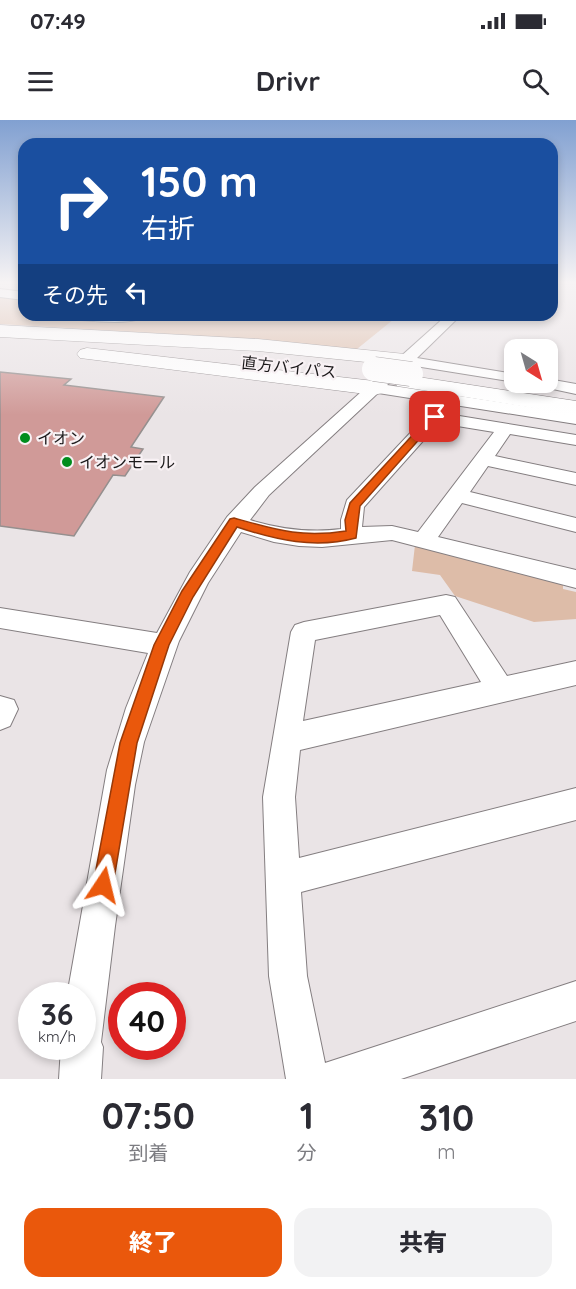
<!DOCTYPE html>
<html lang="ja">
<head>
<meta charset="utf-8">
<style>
  :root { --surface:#fff; --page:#f2f2f3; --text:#2b2b33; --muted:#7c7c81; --accent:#ea580c }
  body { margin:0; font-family:Quicksand,"Noto Sans JP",sans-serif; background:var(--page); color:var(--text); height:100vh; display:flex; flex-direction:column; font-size:22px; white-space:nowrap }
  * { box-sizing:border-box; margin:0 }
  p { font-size:20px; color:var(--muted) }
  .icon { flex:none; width:33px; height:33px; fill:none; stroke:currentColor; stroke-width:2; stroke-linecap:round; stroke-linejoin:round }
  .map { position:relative; height:959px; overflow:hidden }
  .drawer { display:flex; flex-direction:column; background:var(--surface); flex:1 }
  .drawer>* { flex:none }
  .banner { position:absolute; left:18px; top:18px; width:540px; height:183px; border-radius:18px; box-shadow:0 3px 9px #0003; background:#1a4fa0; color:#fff; overflow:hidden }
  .needle { width:39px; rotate:143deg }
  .controls { position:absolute; left:504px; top:219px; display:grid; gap:12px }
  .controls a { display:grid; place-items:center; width:54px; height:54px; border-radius:12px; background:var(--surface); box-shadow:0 3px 9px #0003; font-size:30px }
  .speed { position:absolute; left:18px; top:862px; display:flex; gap:12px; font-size:30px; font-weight:700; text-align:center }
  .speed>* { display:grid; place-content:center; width:78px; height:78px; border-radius:50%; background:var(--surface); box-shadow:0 3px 9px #0003; line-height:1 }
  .speed small { font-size:15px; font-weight:400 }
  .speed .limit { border:9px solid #d22; background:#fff; color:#111 }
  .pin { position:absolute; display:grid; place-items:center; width:51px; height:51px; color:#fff; margin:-26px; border-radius:12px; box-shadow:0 3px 9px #0006 }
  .me { position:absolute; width:66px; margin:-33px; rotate:10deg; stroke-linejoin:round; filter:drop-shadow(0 0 4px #0008) }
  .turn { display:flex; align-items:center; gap:21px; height:126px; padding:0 24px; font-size:27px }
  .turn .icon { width:78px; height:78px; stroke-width:2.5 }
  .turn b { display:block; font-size:42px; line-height:51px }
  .then { display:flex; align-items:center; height:57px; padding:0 24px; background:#0003; gap:12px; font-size:22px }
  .eta { display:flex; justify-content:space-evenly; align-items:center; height:102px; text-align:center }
  .eta b { font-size:36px; font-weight:800; line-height:42px }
  .action { display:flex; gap:12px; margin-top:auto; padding:12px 24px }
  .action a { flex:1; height:69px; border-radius:18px; background:var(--accent); color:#fff; font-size:24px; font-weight:800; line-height:69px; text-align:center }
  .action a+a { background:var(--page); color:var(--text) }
  .status { display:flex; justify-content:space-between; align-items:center; height:42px; padding:0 30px; background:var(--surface); direction:ltr }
  .status svg { height:16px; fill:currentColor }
  header { display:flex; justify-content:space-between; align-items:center; height:78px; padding:0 24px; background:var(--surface); font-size:27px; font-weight:800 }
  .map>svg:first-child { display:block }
  .green { fill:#ddbca8 }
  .building { fill:#d09a98; stroke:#958f8e; stroke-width:1.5 }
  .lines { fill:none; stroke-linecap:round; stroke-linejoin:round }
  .minor-casing { stroke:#847e80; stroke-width:2 }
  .highway-casing { stroke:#847e80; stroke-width:1 }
  .minor { fill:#fff; fill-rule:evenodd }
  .highway { fill:#fff; fill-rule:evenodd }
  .highway-bridge-far1-casing { stroke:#847e80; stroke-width:19; stroke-linecap:butt }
  .highway-bridge-casing { stroke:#847e80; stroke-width:25; stroke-linecap:butt }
  .highway-bridge-far1 { stroke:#fff; stroke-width:18 }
  .highway-bridge { stroke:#fff; stroke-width:24 }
  .route { fill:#ea580c; stroke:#983908; stroke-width:1.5 }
  .poi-dot { fill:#008d1d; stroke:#f8f1f4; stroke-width:2 }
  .labels { text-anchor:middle; stroke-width:4.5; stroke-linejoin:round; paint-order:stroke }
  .far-street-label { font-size:16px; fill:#1b191a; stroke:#f8f1f4 }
  .far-poi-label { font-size:16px; fill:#1b191a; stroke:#f8f1f4; text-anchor:start }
</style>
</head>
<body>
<div class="status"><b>07:49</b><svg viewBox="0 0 49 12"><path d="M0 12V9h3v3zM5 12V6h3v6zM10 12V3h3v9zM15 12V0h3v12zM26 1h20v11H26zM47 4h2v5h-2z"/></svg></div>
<header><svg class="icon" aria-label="menu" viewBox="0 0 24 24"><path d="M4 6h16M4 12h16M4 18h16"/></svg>Drivr<svg class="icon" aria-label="search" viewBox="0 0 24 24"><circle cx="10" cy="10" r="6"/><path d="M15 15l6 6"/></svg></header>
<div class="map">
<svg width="576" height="959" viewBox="0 0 576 959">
  <rect width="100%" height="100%" fill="#eae4e6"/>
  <path class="green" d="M 0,174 L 24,178 L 24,195 C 54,195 83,199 112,199 C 126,199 141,197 154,195 L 399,195 L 357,229 L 185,215 L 0,204 Z
    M 415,425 L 563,461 L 563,469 L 576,472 L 576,499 L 534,502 L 455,476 L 440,455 L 412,451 Z"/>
  <path class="building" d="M 0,252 L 71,259 L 64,265 L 164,277 L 131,327 L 143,329 L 125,356 L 113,355 L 74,416 L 0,406 Z"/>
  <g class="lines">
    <defs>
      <path id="minor" d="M 0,169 L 24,172 L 24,180 L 0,177 Z
        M 64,195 L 146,195 C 133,207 88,200 70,199 Z
        M 447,195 L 461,195 L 417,238 L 514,254 L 514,262 L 409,245 L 387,265 L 576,294 L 576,304 L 378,273 L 269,375 L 250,400 C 280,409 309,413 341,409 L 341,400 L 347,380 L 429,293 L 435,292 L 576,315 L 576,325 L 510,314 L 495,336 L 576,353 L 576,365 L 488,346 L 470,372 L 576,398 L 576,412 L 462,383 L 438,417 L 576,450 L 576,468 L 392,420 L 322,427 L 299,426 L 274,422 L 241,412 L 208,463 L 179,521 L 144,622 L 135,665 L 115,806 L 101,922 L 103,927 L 101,959 L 59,959 L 61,927 L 82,927 L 82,876 L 67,876 L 107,650 L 126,588 L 148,533 L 0,508 L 0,488 L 157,513 L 190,452 L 227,397 L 255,367 ZM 439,303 L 494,312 L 418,412 L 392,406 L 362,407 L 364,387 Z
        M 548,259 L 576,264 L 576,274 L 534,265 L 533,262 L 548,262 Z
        M 446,475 L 455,477 L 507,556 L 576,541 L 576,565 L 300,630 L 295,677 L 299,738 L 576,668 L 576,700 L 301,772 L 307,856 L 325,943 L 576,861 L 576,901 L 401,959 L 286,959 L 269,856 L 263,677 L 291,512 L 295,505 L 304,502 ZM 440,495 L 481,562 L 303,601 L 315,520 Z
        M 0,576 L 14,580 L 18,589 L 10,606 L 0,610 Z"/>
      <path id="highway" d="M 0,205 L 258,219 L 405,234 L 412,236 L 415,240 L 412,244 L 405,246 L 258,231 L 0,217 Z
        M 87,228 L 374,261 L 382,263 L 385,268 L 382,273 L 374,275 L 80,238 L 77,234 L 80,230 Z
        M 405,255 L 576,281 L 576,295 L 397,266 L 394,261 L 397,256 Z"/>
    </defs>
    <use href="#minor" class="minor-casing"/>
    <use href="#highway" class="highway-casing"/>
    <use href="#minor" class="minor"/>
    <use href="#highway" class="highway"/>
    <defs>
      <path id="highway-bridge-far1" d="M 372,249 L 386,251"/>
      <path id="highway-bridge" d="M 374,249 L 411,254"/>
    </defs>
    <use href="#highway-bridge-far1" class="highway-bridge-far1-casing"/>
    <use href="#highway-bridge" class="highway-bridge-casing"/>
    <use href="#highway-bridge-far1" class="highway-bridge-far1"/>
    <use href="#highway-bridge" class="highway-bridge"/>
  </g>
  <linearGradient id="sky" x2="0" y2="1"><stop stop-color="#81a0d1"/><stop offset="0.55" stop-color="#f6f3f4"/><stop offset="1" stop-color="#f6f3f4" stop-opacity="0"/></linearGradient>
  <rect width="576" height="295" fill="url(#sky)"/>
  <path class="route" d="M 431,295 L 439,297 L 360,386 L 356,418 C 315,429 276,420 237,407 L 193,477 L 169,525 L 137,623 L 113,765 L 110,772 L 103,775 L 96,772 L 93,765 L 120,623 L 154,525 L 182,471 L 230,399 L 234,398 C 277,410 301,418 346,411 L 345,400 L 350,383 Z"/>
  <g class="poi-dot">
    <circle cx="25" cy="318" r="6"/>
    <circle cx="67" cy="342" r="6"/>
  </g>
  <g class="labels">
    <g class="far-street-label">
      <text transform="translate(289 247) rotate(6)" y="6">直方バイパス</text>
    </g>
    <g class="far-poi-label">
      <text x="37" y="324">イオン</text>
      <text x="79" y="348">イオンモール</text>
    </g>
  </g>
</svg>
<div class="controls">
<a><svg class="needle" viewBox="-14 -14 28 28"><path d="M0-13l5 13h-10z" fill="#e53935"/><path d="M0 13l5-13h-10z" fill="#7c7c81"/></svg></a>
</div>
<div class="speed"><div>36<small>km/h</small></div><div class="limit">40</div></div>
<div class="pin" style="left:435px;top:297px;background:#d93025"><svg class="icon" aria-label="arrive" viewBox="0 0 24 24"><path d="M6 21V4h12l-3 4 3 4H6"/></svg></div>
<svg class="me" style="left:103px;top:765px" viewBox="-20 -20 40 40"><path d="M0-17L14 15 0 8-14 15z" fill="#ea580c" stroke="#fff" stroke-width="4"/></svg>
<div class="banner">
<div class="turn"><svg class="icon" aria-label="right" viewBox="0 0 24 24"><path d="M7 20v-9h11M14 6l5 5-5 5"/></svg><div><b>150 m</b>右折</div></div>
<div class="then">その先<svg class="icon" aria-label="left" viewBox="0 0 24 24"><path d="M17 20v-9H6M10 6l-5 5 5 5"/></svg></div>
</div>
</div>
<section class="drawer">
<div class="eta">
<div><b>07:50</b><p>到着</p></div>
<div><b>1</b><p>分</p></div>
<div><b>310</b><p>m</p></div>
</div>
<div class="action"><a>終了</a><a>共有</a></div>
</section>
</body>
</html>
